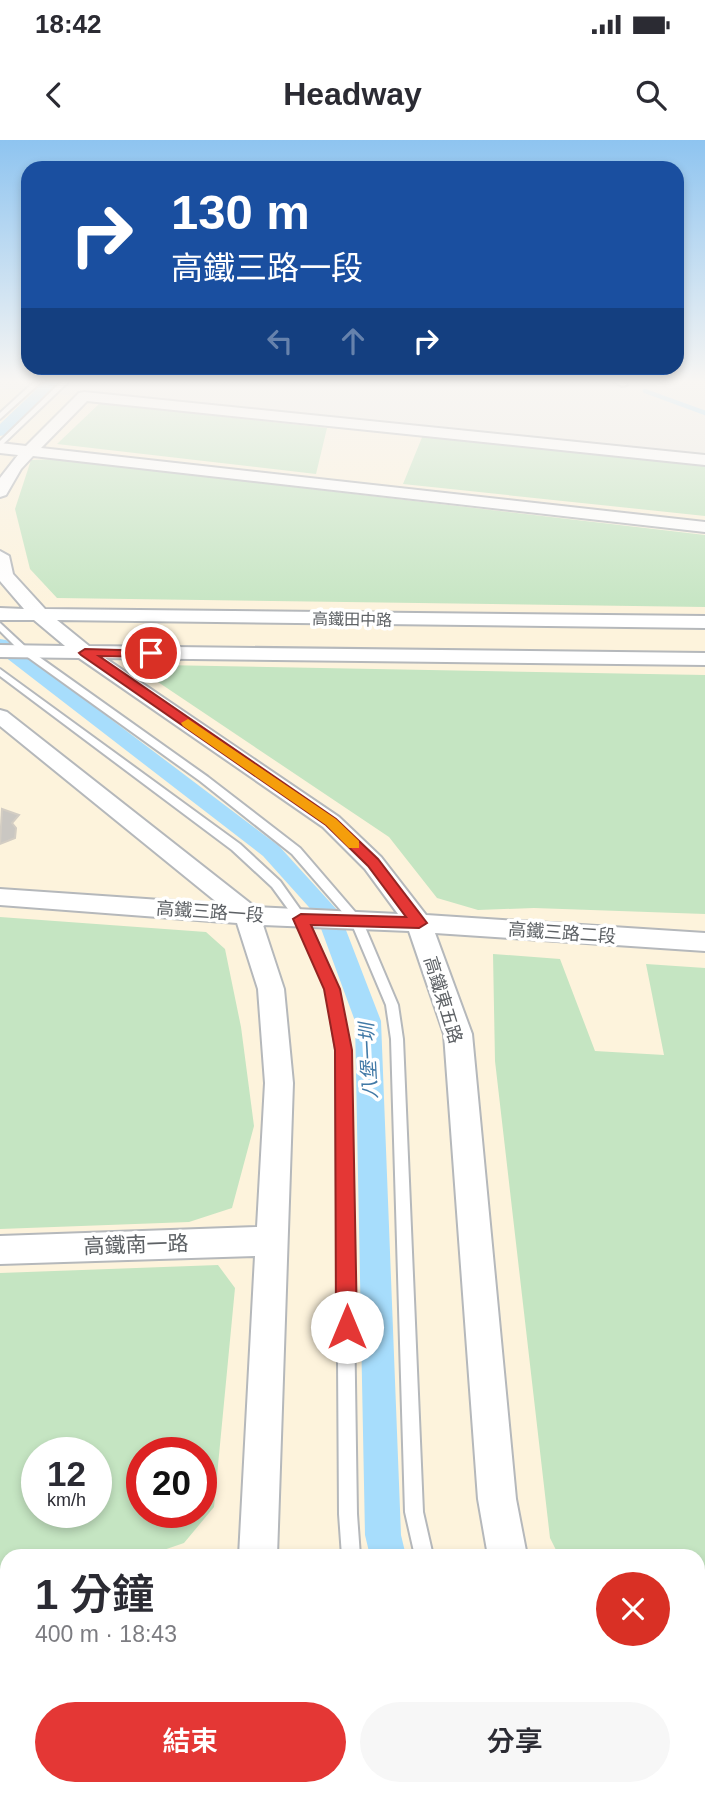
<!DOCTYPE html>
<html lang="zh-TW">
<head>
<meta charset="utf-8">
<style>
  :root { --surface:#fff; --page:#f7f7f7; --text:#2b2b33; --muted:#7c7c81; --accent:#e43735 }
  body { margin:0; font-family:Arial,"Noto Sans TC",sans-serif; background:var(--page); color:var(--text); height:100vh; display:flex; flex-direction:column; font-size:26px; white-space:nowrap }
  * { box-sizing:border-box; margin:0 }
  p { font-size:23px; color:var(--muted) }
  .icon { flex:none; width:38px; height:38px; fill:none; stroke:currentColor; stroke-width:2; stroke-linecap:round; stroke-linejoin:round }
  .map { position:relative; flex:1; overflow:hidden }
  .drawer { position:absolute; left:0px; top:1409px; width:705px; height:247px; display:flex; flex-direction:column; background:var(--surface); border-radius:21px 21px 0 0; box-shadow:0 4px 10px #0003 }
  .drawer>* { flex:none }
  .banner { position:absolute; left:21px; top:21px; width:663px; height:214px; border-radius:21px; box-shadow:0 4px 10px #0003; background:#1a4fa0; color:#fff; overflow:hidden }
  .speed { position:absolute; left:21px; top:1297px; display:flex; gap:14px; font-size:35px; font-weight:700; text-align:center }
  .speed>* { display:grid; place-content:center; width:91px; height:91px; border-radius:50%; background:var(--surface); box-shadow:0 4px 10px #0003; line-height:1 }
  .speed small { font-size:18px; font-weight:400 }
  .speed .limit { border:10px solid #d22; background:#fff; color:#111 }
  .pin { position:absolute; display:grid; place-items:center; width:60px; height:60px; color:#fff; margin:-30px; border:4px solid #fff; border-radius:50%; box-shadow:0 2px 7px #0007 }
  .me { position:absolute; width:77px; margin:-38px; rotate:0deg; stroke-linejoin:round; filter:drop-shadow(0 0 5px #0008) }
  .turn { display:flex; align-items:center; gap:24px; height:147px; padding:0 35px; font-size:32px }
  .turn .icon { width:91px; height:91px; stroke-width:2.5 }
  .turn b { display:block; font-size:49px; line-height:60px }
  .lanes { display:flex; align-items:center; height:66px; padding:0 35px; background:#0003; justify-content:center; gap:35px; direction:ltr }
  .lanes .off { opacity:.35 }
  .round { display:grid; place-items:center; flex:none; width:74px; height:74px; border-radius:37px; background:var(--page) }
  .summary { display:flex; align-items:center; justify-content:space-between; height:119px; padding:0 35px }
  h1 { font-size:42px; font-weight:600; line-height:52px }
  .cta { display:flex; gap:14px; margin-top:auto; padding:14px 35px }
  .cta a { flex:1; height:80px; border-radius:42px; background:var(--accent); color:#fff; font-size:28px; font-weight:600; line-height:80px; text-align:center }
  .cta a+a { background:var(--page); color:var(--text) }
  .status { display:flex; justify-content:space-between; align-items:center; height:49px; padding:0 35px; background:var(--surface); direction:ltr }
  .status svg { height:19px; fill:currentColor }
  header { display:flex; justify-content:space-between; align-items:center; height:91px; padding:0 35px; background:var(--surface); font-size:32px; font-weight:600 }
  .map>svg:first-child { display:block }
  .commercial { fill:#fdf3dc; fill-rule:evenodd }
  .green { fill:#c5e5c2; fill-rule:evenodd }
  .lines { fill:none; stroke-linecap:round; stroke-linejoin:round }
  .stream { stroke:#a7ddfc; stroke-width:4.5 }
  .canal { fill:#a7ddfc; fill-rule:evenodd }
  .building { fill:#cac7c2; stroke:#d3cdc3; stroke-width:2 }
  .service-casing { stroke:#b5b8bb; stroke-width:4 }
  .minor-casing { stroke:#b5b8bb; stroke-width:4 }
  .service { fill:#fff; fill-rule:evenodd }
  .minor { fill:#fff; fill-rule:evenodd }
  .route { fill:#e43735; stroke:#942422; stroke-width:2 }
  .slow { fill:#f59e0b }
  .labels { text-anchor:middle; stroke-width:7; stroke-linejoin:round; paint-order:stroke }
  .far-street-label { font-size:16px; fill:#5d6165; stroke:#fff }
  .street-label { font-size:18px; fill:#5d6165; stroke:#fff }
  .water-label { font-size:19px; font-style:italic; fill:#4179a6; stroke:#fff }
  .near-street-label { font-size:21px; fill:#5d6165; stroke:#fff }
</style>
</head>
<body>
<div class="status"><b>18:42</b><svg viewBox="0 0 49 12"><path d="M0 12V9h3v3zM5 12V6h3v6zM10 12V3h3v9zM15 12V0h3v12zM26 1h20v11H26zM47 4h2v5h-2z"/></svg></div>
<header><svg class="icon" aria-label="back" viewBox="0 0 24 24"><path d="M15 5l-7 7 7 7"/></svg>Headway<svg class="icon" aria-label="search" viewBox="0 0 24 24"><circle cx="10" cy="10" r="6"/><path d="M15 15l6 6"/></svg></header>
<div class="map">
<svg width="705" height="1654" viewBox="0 0 705 1654">
  <rect width="100%" height="100%" fill="#efece5"/>
  <path class="commercial" d="M 0,248 L 705,322 L 705,1654 L 0,1654 ZM 37,1312 L 96,1312 L 96,1372 L 37,1372 ZM 142,1312 L 201,1312 L 201,1372 L 142,1372 ZM 7,1416 L 698,1416 L 698,1648 L 7,1648 Z"/>
  <path class="green" d="M 100,263 L 327,288 L 316,334 L 57,304 Z
    M 423,295 L 705,324 L 705,376 L 403,344 Z
    M 55,319 L 705,395 L 705,467 L 57,458 L 30,429 L 15,369 L 31,320 Z
    M 161,525 L 705,535 L 705,774 L 534,768 L 478,770 L 437,758 L 389,697 L 149,536 Z
    M 0,777 L 206,792 L 225,809 L 241,887 L 254,986 L 232,1068 L 189,1082 L 0,1089 Z
    M 493,814 L 560,819 L 595,911 L 664,915 L 646,824 L 705,828 L 705,1654 L 696,1654 L 689,1649 L 698,1648 L 698,1416 L 559,1416 L 550,1398 L 495,921 Z
    M 218,1125 L 235,1148 L 214,1367 L 184,1403 L 146,1416 L 7,1416 L 7,1461 L 0,1463 L 0,1133 ZM 37,1312 L 96,1312 L 96,1372 L 37,1372 ZM 201,1312 L 201,1372 L 142,1372 L 142,1312 Z
    M 7,1547 L 7,1648 L 259,1648 L 260,1654 L 0,1654 L 0,1549 Z"/>
  <g class="lines">
    <path class="stream" d="M 645,251 L 705,273"/>
    <path class="canal" d="M 45,241 L 59,241 L 5,295 L 0,296 L 0,284 Z
      M 0,499 L 6,500 L 279,706 L 339,772 L 381,881 L 401,1395 L 406,1416 L 370,1416 L 365,1395 L 355,881 L 316,775 L 263,716 L 0,513 Z
      M 439,1648 L 480,1648 L 482,1654 L 440,1654 Z"/>
  </g>
  <path class="building" d="M 2,669 L 19,675 L 12,683 L 16,688 L 15,698 L 0,704 Z"/>
  <g class="lines">
    <defs>
      <path id="service" d="M 35,241 L 42,241 L 0,279 L 0,273 Z
        M 62,241 L 69,241 L 0,307 L 0,301 Z
        M 613,241 L 622,241 L 627,245 L 622,246 Z
        M 0,483 L 28,509 L 208,637 L 300,708 L 362,780 L 398,865 L 403,899 L 423,1372 L 433,1416 L 415,1416 L 405,1372 L 391,899 L 386,865 L 351,782 L 292,714 L 200,641 L 22,513 L 0,491 Z
        M 0,529 L 240,704 L 280,741 L 307,779 L 338,849 L 350,910 L 357,1374 L 360,1416 L 342,1416 L 339,1374 L 336,910 L 326,849 L 296,780 L 272,747 L 232,710 L 0,536 Z
        M 402,1648 L 422,1648 L 424,1654 L 404,1654 Z
        M 496,1648 L 517,1648 L 519,1654 L 498,1654 Z"/>
      <path id="minor" d="M 84,252 L 705,315 L 705,325 L 87,261 L 41,308 L 705,382 L 705,392 L 33,316 L 21,329 L 6,355 L 0,357 L 0,338 L 18,315 L 0,313 L 0,303 L 26,306 L 79,253 Z
        M 0,411 L 9,416 L 13,434 L 45,469 L 705,476 L 705,488 L 57,480 L 89,506 L 705,513 L 705,525 L 105,518 L 339,677 L 381,717 L 426,775 L 705,793 L 705,811 L 435,793 L 472,894 L 516,1359 L 527,1416 L 488,1416 L 478,1359 L 444,894 L 409,791 L 263,785 L 284,849 L 293,943 L 277,1416 L 239,1416 L 255,1116 L 0,1124 L 0,1096 L 257,1087 L 265,943 L 258,849 L 237,783 L 0,765 L 0,749 L 219,764 L 0,586 L 0,570 L 7,572 L 255,767 L 398,774 L 365,729 L 323,687 L 79,518 L 0,517 L 0,505 L 65,506 L 34,480 L 0,480 L 0,468 L 24,469 L 0,441 Z
        M 7,1485 L 7,1525 L 0,1527 L 0,1487 Z
        M 280,1648 L 324,1648 L 325,1654 L 281,1654 Z
        M 603,1648 L 649,1648 L 651,1654 L 606,1654 Z"/>
    </defs>
    <use href="#service" class="service-casing"/>
    <use href="#minor" class="minor-casing"/>
    <use href="#service" class="service"/>
    <use href="#minor" class="minor"/>
  </g>
  <linearGradient id="sky" x2="0" y2="1"><stop stop-color="#8ec4f0"/><stop offset="0.51" stop-color="#f8f6f3"/><stop offset="1" stop-color="#f8f6f3" stop-opacity="0"/></linearGradient>
  <rect width="705" height="473" fill="url(#sky)"/>
  <path class="route" d="M 85,509 L 155,511 L 157,513 L 151,517 L 99,516 L 336,679 L 378,719 L 427,783 L 419,788 L 311,785 L 340,849 L 352,910 L 357,1187 L 354,1193 L 347,1196 L 339,1193 L 336,1187 L 335,910 L 324,849 L 293,779 L 301,774 L 406,777 L 368,726 L 326,685 L 81,515 L 79,513 Z"/>
  <path class="slow" d="M 188,579 L 336,679 L 359,701 L 359,708 L 349,708 L 326,685 L 183,586 L 181,583 Z"/>
  <g class="labels">
    <g class="far-street-label">
      <text transform="translate(352 479) rotate(1)" y="6">高鐵田中路</text>
    </g>
    <g class="street-label">
      <text transform="translate(210 772) rotate(4)" y="6">高鐵三路一段</text>
      <text transform="translate(562 793) rotate(4)" y="6">高鐵三路二段</text>
      <text transform="translate(443 860) rotate(73)" y="6">高鐵東五路</text>
    </g>
    <g class="water-label">
      <text transform="translate(368 921) rotate(-93)" y="7">八堡一圳</text>
    </g>
    <g class="near-street-label">
      <text transform="translate(136 1105) rotate(-2)" y="7">高鐵南一路</text>
    </g>
  </g>
</svg>
<div class="speed"><div>12<small>km/h</small></div><div class="limit">20</div></div>
<div class="pin" style="left:151px;top:513px;background:#d93025"><svg class="icon" aria-label="arrive" viewBox="0 0 24 24"><path d="M6 21V4h12l-3 4 3 4H6"/></svg></div>
<svg class="me" style="left:347px;top:1187px" viewBox="-20 -20 40 40"><circle r="19" fill="#fff"/><path d="M0-13L10 11 0 6-10 11z" fill="#e43735"/></svg>
<div class="banner">
<div class="turn"><svg class="icon" aria-label="right" viewBox="0 0 24 24"><path d="M7 20v-9h11M14 6l5 5-5 5"/></svg><div><b>130 m</b>高鐵三路一段</div></div>
<div class="lanes"><svg class="icon off" aria-label="left" viewBox="0 0 24 24"><path d="M17 20v-9H6M10 6l-5 5 5 5"/></svg><svg class="icon off" aria-label="ahead" viewBox="0 0 24 24"><path d="M12 20V5M6 11l6-6 6 6"/></svg><svg class="icon" aria-label="right" viewBox="0 0 24 24"><path d="M7 20v-9h11M14 6l5 5-5 5"/></svg></div>
</div>
<section class="drawer">
<div class="summary"><div><h1>1 分鐘</h1><p>400 m · 18:43</p></div><a class="round" style="background:#d93025;color:#fff"><svg class="icon" aria-label="close" viewBox="0 0 24 24"><path d="M6 6l12 12M18 6L6 18"/></svg></a></div>
<div class="cta"><a>結束</a><a>分享</a></div>
</section>
</div>
</body>
</html>
